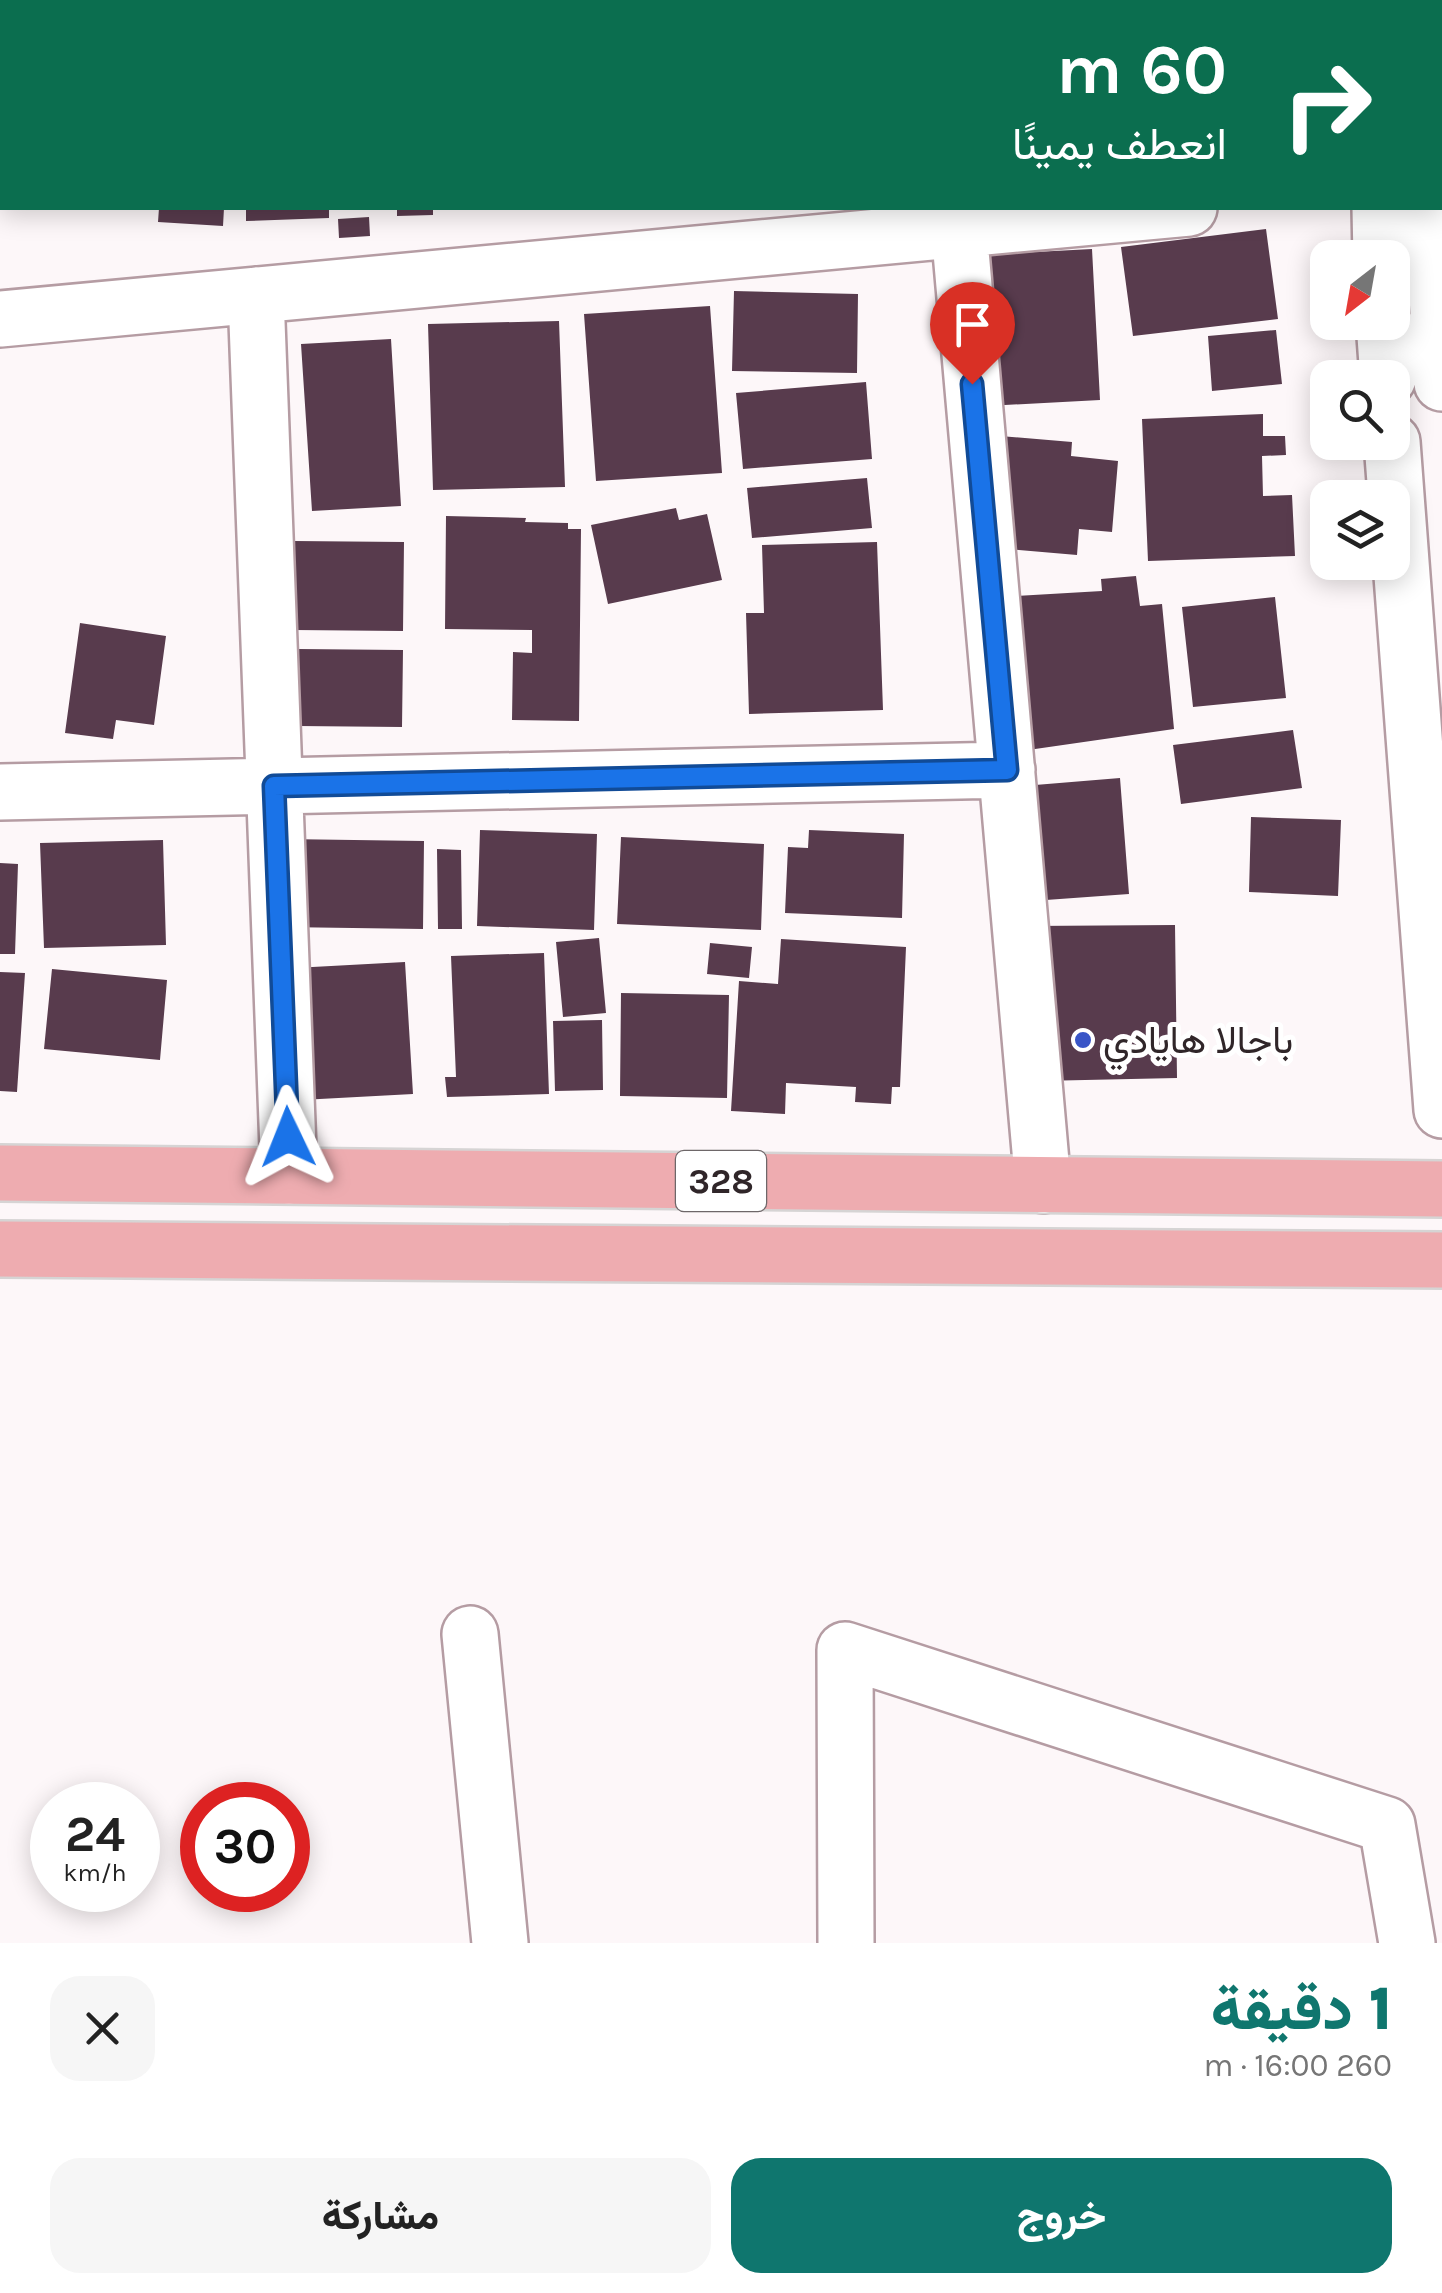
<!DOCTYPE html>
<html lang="ar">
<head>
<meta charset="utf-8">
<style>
  :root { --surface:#fff; --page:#f6f6f6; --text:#222; --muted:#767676; --accent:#0f766e }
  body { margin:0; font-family:Karla,Vazirmatn,sans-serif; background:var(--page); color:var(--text); direction:rtl; height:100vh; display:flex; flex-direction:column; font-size:38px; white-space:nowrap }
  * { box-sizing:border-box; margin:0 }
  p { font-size:32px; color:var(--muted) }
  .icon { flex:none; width:55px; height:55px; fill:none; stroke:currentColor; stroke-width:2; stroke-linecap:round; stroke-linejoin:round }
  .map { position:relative; height:1943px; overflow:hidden; direction:ltr }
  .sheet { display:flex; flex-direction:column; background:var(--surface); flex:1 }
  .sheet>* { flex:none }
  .banner { position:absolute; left:0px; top:0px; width:1442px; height:210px; box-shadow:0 5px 25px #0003; direction:rtl; background:#0b6e4f; color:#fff; overflow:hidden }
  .needle { width:65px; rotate:211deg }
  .buttons { position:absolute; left:1310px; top:240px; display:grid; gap:20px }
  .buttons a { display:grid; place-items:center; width:100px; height:100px; border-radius:20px; background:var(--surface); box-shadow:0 5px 25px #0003; font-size:50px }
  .speed { position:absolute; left:30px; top:1782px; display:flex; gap:20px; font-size:50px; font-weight:700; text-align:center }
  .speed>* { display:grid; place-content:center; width:130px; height:130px; border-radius:50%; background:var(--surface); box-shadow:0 5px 25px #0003; line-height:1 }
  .speed small { font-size:25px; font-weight:400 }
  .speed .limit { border:15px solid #d22; background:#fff; color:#111 }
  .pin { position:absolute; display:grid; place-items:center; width:85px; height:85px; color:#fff; margin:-102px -42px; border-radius:50% 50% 50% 0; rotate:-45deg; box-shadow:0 0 10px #0007 }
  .pin .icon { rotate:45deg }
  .me { position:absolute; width:110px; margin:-55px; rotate:358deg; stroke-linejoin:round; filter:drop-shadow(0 0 8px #0008) }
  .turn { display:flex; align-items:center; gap:35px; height:210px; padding:0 50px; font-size:45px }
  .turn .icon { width:130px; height:130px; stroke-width:2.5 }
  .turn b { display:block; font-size:70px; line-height:85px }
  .round { display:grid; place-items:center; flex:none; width:105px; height:105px; border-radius:30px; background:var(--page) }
  .summary { display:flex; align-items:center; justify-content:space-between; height:170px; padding:0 50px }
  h1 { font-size:60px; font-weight:800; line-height:75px; color:var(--accent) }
  .action { display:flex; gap:20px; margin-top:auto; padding:20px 50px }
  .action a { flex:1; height:115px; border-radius:30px; background:var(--accent); color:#fff; font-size:40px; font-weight:800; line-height:115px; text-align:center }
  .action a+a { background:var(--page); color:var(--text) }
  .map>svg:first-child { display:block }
  .building { fill:#583b4d }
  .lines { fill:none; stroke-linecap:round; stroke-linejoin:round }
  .minor-casing { stroke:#b59ca3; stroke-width:60 }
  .major-casing { stroke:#d6d4d4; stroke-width:60 }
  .minor { stroke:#fff; stroke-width:55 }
  .major { stroke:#eeacb0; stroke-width:55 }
  .route-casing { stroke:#114b97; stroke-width:25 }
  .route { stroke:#1a73e8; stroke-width:18 }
  .poi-dot { fill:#3955c7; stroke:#fff; stroke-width:4 }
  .labels { text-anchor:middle; stroke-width:10; stroke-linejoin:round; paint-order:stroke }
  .shield { fill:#fff; stroke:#6e6769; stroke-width:2.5 }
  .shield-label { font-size:35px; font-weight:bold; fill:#302629 }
  .poi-label { font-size:38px; fill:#302629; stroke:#fff; text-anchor:start }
</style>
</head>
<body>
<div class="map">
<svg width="1442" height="1943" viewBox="0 0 1442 1943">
  <rect width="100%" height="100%" fill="#fdf7f9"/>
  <path class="building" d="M 159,208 L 224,208 L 223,226 L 158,222 Z
    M 246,208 L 329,208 L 329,218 L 246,221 Z
    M 397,208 L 433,208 L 433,215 L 397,216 Z
    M 369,217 L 370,236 L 339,238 L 338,219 Z
    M 1266,229 L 1278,319 L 1133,336 L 1121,247 Z
    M 1092,249 L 1100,400 L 987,406 L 978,255 Z
    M 734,291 L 858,294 L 857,373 L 732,371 Z
    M 710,306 L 722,473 L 596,481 L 584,314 Z
    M 559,321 L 565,487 L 433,490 L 428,324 Z
    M 1276,330 L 1282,384 L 1212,391 L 1208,336 Z
    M 391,339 L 401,506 L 312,511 L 301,344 Z
    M 866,382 L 872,459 L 743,469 L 736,393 Z
    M 1263,414 L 1263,436 L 1285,436 L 1286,455 L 1262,456 L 1263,496 L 1292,495 L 1295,556 L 1148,561 L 1142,419 Z
    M 988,435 L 1072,442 L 1071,456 L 1118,461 L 1112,532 L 1079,529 L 1077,555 L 1006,549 Z
    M 867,478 L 872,528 L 752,538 L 747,488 Z
    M 676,508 L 679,520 L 707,514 L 722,580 L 608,604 L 591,525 Z
    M 446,516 L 526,518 L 525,522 L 568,523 L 568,529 L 581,529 L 579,721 L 512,720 L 513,652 L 532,653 L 532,630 L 445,629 Z
    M 294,541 L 404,542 L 403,631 L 294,630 Z
    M 877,542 L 883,710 L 749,714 L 746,613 L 764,613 L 762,545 Z
    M 1136,576 L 1140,606 L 1162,604 L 1174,729 L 1014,752 L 1000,597 L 1102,591 L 1101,579 Z
    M 1275,597 L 1286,698 L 1193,707 L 1182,607 Z
    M 80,623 L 166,636 L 154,725 L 116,720 L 113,739 L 65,733 Z
    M 298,649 L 403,650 L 402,727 L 298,726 Z
    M 1293,730 L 1302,788 L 1181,804 L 1173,745 Z
    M 1120,778 L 1129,894 L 1032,901 L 1023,786 Z
    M 1251,817 L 1341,820 L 1338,896 L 1249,892 Z
    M 480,830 L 597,834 L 594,930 L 477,926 Z
    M 809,830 L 904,834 L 902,918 L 785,913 L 788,847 L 808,848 Z
    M 621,837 L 764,844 L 761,930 L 617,924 Z
    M 284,839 L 424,841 L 423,929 L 283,927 Z
    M 163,840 L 166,945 L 44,948 L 40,843 Z
    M 437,849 L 461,850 L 462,929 L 438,929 Z
    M 0,863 L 18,864 L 15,954 L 0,954 Z
    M 1175,925 L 1177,1078 L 1039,1081 L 1030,926 Z
    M 599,938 L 606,1013 L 563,1017 L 556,942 Z
    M 781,939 L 906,947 L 900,1087 L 892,1087 L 891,1104 L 855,1102 L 856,1087 L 786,1083 L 785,1114 L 731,1111 L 739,981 L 778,984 Z
    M 710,943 L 752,947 L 749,978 L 707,974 Z
    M 544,953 L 549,1094 L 447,1097 L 445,1077 L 456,1077 L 451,956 Z
    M 405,962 L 413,1094 L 301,1100 L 294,968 Z
    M 52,969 L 167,980 L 160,1060 L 44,1049 Z
    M 0,972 L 25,973 L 17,1092 L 0,1091 Z
    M 621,993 L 729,995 L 727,1098 L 620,1096 Z
    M 602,1020 L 603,1090 L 555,1091 L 553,1021 Z"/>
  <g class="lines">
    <defs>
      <path id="minor" d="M 1375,0 L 1375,2
        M 1425,0 L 1425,2
        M 1380,208 L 1381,258
        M 1432,208 L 1442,383
        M 959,229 L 1043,1185
        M 256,295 L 289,1176
        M 0,319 L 1189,208
        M 1384,322 L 1388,378
        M 1392,442 L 1442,1110
        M 0,792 L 1007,770
        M 470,1634 L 500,1943
        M 846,1943 L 845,1650 L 1387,1825 L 1407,1943"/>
      <path id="major" d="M 0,1173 L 1442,1189
        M 0,1249 L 1442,1260"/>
    </defs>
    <use href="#minor" class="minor-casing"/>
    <use href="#major" class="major-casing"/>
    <use href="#minor" class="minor"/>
    <use href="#major" class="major"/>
  </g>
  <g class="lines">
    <defs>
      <path id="route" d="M 288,1137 L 274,786 L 1007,770 L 972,384"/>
    </defs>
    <use href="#route" class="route-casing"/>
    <use href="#route" class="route"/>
  </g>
  <circle class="poi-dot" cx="1083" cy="1040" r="10"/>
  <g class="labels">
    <rect class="shield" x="676" y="1151" width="90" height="60" rx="8"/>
    <g class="shield-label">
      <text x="721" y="1193">328</text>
    </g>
    <g class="poi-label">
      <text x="1103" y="1053">باجالا هايادي</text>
    </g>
  </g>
</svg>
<div class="buttons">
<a><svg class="needle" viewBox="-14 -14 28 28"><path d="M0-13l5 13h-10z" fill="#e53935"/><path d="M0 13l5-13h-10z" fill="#767676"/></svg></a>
<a><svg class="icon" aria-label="search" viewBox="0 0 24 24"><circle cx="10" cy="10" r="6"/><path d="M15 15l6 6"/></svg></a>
<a><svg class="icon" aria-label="layers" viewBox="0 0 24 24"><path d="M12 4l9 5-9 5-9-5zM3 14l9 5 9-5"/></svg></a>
</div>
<div class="speed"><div>24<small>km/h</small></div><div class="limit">30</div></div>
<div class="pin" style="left:972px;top:384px;background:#d93025"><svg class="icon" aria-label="arrive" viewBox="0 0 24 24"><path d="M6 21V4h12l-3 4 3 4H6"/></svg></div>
<svg class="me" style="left:288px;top:1137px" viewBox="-20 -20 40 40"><path d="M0-17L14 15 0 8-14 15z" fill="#1a73e8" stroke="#fff" stroke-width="4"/></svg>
<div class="banner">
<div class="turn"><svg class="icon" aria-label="right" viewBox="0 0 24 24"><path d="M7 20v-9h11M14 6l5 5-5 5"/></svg><div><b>60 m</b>انعطف يمينًا</div></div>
</div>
</div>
<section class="sheet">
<div class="summary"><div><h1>1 دقيقة</h1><p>260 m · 16:00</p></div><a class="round"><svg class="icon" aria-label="close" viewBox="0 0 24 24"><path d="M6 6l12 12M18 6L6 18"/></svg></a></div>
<div class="action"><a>خروج</a><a>مشاركة</a></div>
</section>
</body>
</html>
